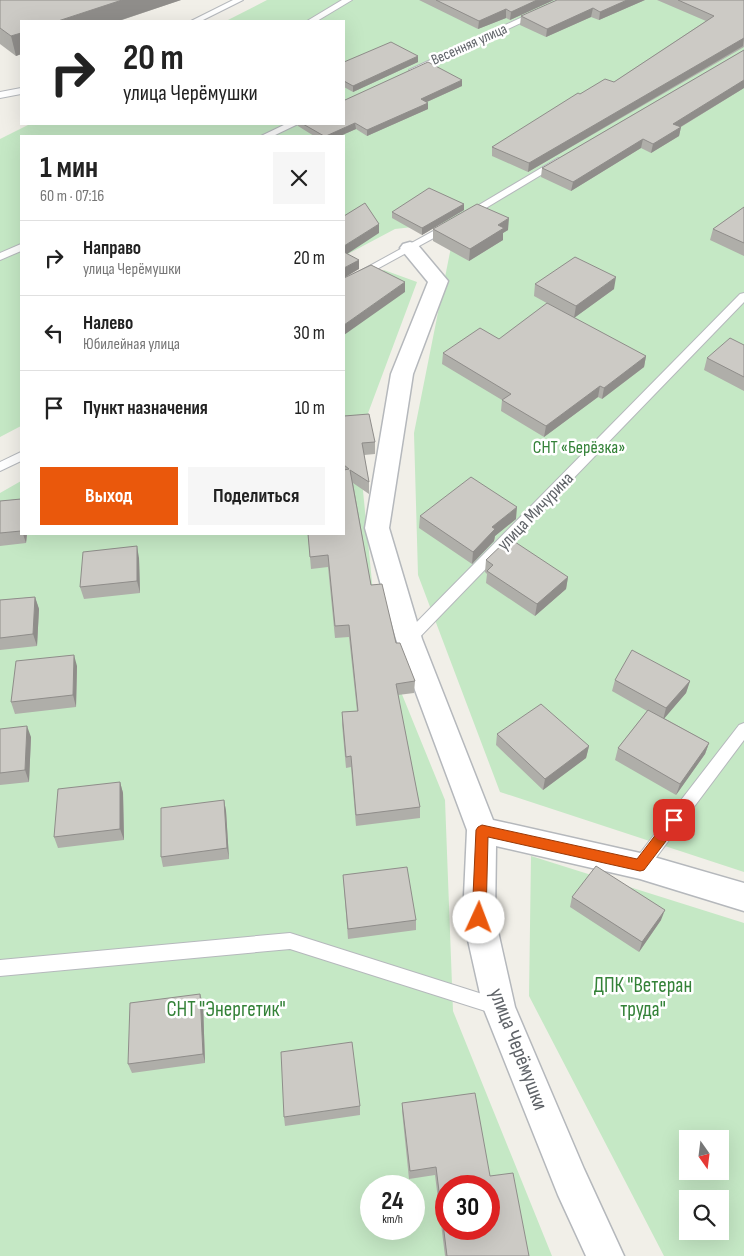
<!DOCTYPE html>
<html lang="ru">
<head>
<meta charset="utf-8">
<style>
  :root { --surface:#fff; --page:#f6f6f6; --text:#222; --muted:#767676; --line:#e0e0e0; --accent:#ea580c }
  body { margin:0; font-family:"Sofia Sans Condensed",sans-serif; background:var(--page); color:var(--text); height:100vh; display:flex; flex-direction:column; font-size:19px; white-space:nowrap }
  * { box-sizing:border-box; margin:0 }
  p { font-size:16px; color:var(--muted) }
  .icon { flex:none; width:28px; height:28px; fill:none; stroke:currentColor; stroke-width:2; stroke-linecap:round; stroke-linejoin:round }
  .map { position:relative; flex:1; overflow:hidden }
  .details { position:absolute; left:20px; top:135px; width:325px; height:400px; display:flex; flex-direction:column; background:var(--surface); border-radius:0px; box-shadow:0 5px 20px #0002 }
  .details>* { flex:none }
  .hud { position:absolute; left:20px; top:20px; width:325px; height:105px; border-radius:0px; box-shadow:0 5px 20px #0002; background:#fff; color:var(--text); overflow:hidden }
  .needle { width:32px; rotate:166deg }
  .fabs { position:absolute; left:679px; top:1130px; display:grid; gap:10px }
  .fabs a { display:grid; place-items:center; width:50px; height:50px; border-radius:0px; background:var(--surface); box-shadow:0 5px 20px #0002; font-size:25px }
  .speed { position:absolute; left:360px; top:1175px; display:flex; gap:10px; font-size:25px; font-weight:700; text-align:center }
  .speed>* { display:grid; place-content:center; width:65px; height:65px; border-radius:50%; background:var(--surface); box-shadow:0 5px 20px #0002; line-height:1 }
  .speed small { font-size:12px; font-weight:400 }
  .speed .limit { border:8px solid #d22; background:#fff; color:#111 }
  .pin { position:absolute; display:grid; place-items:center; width:42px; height:42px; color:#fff; margin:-21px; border-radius:10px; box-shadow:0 2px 8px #0006 }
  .me { position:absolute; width:55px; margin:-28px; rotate:2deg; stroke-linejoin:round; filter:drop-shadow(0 0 4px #0008) }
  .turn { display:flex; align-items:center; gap:18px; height:105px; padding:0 20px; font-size:22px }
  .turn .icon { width:65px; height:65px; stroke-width:2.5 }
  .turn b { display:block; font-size:35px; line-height:42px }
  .round { display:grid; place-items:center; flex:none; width:52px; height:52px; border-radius:0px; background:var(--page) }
  .headline { display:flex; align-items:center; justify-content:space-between; height:85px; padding:0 20px }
  h1 { font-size:30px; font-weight:700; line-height:38px }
  .action { display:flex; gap:10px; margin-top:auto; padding:10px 20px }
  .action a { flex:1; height:58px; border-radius:0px; background:var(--accent); color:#fff; font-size:20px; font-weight:700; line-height:58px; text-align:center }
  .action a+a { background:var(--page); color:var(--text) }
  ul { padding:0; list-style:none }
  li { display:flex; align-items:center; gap:15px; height:75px; padding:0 20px; border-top:1px solid var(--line) }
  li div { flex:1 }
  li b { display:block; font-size:19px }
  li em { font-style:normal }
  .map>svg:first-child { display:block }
  .green { fill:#c5e8c5; fill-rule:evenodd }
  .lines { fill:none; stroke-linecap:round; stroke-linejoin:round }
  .service-casing { stroke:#b5b8bc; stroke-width:2 }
  .minor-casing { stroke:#b5b8bc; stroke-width:3 }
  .service { fill:#fff; fill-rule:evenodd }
  .minor { fill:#fff; fill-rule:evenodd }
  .wall { fill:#afaea9 }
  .shaded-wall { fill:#8f8d8a }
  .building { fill:#cccac5; stroke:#8f8d8a; fill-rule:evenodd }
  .route { fill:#ea580c; stroke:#983908 }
  .labels { text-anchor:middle; stroke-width:5; stroke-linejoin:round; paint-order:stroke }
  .far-street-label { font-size:15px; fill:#5f6368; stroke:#fff }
  .park-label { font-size:18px; fill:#348238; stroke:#fff }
  .street-label { font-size:18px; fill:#5f6368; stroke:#fff }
  .near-park-label { font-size:21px; fill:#348238; stroke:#fff }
  .near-street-label { font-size:21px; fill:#5f6368; stroke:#fff }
</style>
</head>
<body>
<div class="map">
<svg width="744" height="1256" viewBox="0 0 744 1256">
  <rect width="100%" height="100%" fill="#f1efe8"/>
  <path class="green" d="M 267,0 L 744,0 L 744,872 L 500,792 L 418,575 L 414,433 L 456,222 L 395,229 L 344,256 L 344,136 L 21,136 L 21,426 L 0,437 L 0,139 L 30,124 L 344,124 L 344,21 L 226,21 Z
    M 384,270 L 417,282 L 358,440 L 377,633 L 445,800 L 453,1011 L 552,1256 L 0,1256 L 0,493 L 21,481 L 21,534 L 344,534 L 344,293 ZM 371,1186 L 414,1186 L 414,1229 L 371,1229 ZM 446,1186 L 489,1186 L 489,1229 L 446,1229 Z
    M 531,856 L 744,923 L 744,1256 L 664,1256 L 529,996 ZM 688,1139 L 720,1139 L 720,1171 L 688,1171 ZM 688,1199 L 720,1199 L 720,1231 L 688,1231 Z"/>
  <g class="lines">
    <defs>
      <path id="service" d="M 233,0 L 243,0 L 201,21 L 191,21 Z
        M 342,0 L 352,0 L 317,21 L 307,21 Z
        M 559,0 L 570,0 L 416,72 L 409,70 Z
        M 21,88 L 21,94 L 0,98 L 0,92 Z
        M 286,124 L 298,124 L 273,136 L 261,136 Z
        M 558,158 L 563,161 L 561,163 L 471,217 L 467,218 L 462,215 Z
        M 448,223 L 453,226 L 452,228 L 344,287 L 344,280 Z
        M 21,244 L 21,251 L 0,260 L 0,253 Z
        M 744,293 L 744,302 L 414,643 L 409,644 L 404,643 L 402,639 L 404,635 L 740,294 Z
        M 21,452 L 21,461 L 0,471 L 0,462 Z
        M 744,723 L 744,740 L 646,871 L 640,873 L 634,871 L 632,866 L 634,861 L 739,725 Z
        M 290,933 L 498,999 L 504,1001 L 507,1007 L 504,1013 L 498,1015 L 290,949 L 0,976 L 0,960 Z"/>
      <path id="minor" d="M 410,242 L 417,244 L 448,281 L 413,374 L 389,528 L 422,639 L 493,820 L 640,853 L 744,883 L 744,911 L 640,879 L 496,846 L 495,918 L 515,1007 L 584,1169 L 624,1256 L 586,1256 L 558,1195 L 483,1007 L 463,918 L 467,830 L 396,639 L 365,528 L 391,374 L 428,282 L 400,248 L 403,244 Z"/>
    </defs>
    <use href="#service" class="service-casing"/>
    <use href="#minor" class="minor-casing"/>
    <use href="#service" class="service"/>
    <use href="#minor" class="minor"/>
  </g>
  <path class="wall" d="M 0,0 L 181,0 L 16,56 L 0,44 Z
    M 419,0 L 554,0 L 510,20 L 506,18 L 478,29 Z
    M 645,0 L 599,20 L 591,17 L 546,37 L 520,25 L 521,16 Z
    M 657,0 L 744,0 L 744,47 L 528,172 L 492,156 L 492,147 L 580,94 L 614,82 L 706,21 Z
    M 744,50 L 744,88 L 681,127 L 679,136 L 651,153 L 641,148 L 571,191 L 541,177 L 542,168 Z
    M 344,62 L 418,62 L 353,92 L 344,87 Z
    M 462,86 L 427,102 L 428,109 L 367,136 L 356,129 L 340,136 L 314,136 L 298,126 L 297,124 L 344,124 L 345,100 Z
    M 464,204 L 464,210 L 422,235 L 392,218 L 392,212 Z
    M 744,207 L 744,256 L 710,240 L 713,229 Z
    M 433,229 L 508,230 L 503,233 L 503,240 L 469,261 L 433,241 Z
    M 535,284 L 614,289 L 574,318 L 534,296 Z
    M 499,339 L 646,356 L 644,367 L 602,399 L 598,397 L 544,437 L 501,411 L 502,400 L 442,364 L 443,353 Z
    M 744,345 L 744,391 L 704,370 L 707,358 Z
    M 344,416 L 375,442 L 375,454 L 364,455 L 369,482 L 369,494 L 353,483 L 371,585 L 396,643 L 415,681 L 414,693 L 398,695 L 420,807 L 420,818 L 356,826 L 351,767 L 346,768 L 342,724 L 342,712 L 357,711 L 349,637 L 335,638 L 328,567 L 311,569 L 308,534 L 344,534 Z
    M 21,499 L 21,534 L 27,534 L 26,543 L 0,546 L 0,501 Z
    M 420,516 L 516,519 L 495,536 L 494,541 L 472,564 L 419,528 Z
    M 139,558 L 140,593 L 84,599 L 80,587 Z
    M 486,560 L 568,577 L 566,589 L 535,616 L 486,583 L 487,574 L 485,572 Z
    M 35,597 L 39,609 L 37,646 L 0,650 L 0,600 Z
    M 77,666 L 76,707 L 15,714 L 11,702 Z
    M 615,680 L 690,681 L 686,693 L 664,718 L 709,743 L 705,754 L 676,795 L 615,760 L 618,748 L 647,711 L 612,691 Z
    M 0,729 L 31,737 L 29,782 L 0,785 Z
    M 497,734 L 589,746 L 586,758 L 543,790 L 496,745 Z
    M 120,782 L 123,793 L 124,840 L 58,848 L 54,837 Z
    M 224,800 L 226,811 L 229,859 L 163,867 L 161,857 Z
    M 343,875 L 416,920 L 416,930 L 348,939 Z
    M 572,897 L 661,920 L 639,952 L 570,907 Z
    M 203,1003 L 205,1063 L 132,1073 L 128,1064 Z
    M 402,1103 L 490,1176 L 529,1256 L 445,1256 L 435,1175 L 409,1179 L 402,1111 Z
    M 360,1106 L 360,1115 L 285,1126 L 284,1117 Z"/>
  <path class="shaded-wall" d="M 122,0 L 181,0 L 118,21 L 58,21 Z
    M 537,0 L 554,0 L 510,20 L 511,12 Z
    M 627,0 L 645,0 L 599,20 L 600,12 Z
    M 593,8 L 591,17 L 546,37 L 547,29 Z
    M 506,9 L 506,18 L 478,29 L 479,21 Z
    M 21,33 L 21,54 L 16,56 L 11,36 Z
    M 744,38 L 743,46 L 528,172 L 529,163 Z
    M 418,56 L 418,62 L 353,92 L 353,86 Z
    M 462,80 L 462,86 L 420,105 L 421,99 Z
    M 744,80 L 744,88 L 672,132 L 673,124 Z
    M 428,103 L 428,109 L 367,136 L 367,130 Z
    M 355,123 L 356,129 L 340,136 L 326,136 Z
    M 681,127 L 679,136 L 651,153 L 653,144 Z
    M 643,139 L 641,148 L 571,191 L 573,182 Z
    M 464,204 L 464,210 L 422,235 L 422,228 Z
    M 509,218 L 508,230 L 503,233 L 503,240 L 469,261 L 470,249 L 498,225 Z
    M 379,224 L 379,233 L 344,256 L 344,246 Z
    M 359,260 L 359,269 L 344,278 L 344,268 Z
    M 616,277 L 614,289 L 574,318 L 576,306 Z
    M 405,282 L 405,292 L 344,335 L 344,325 Z
    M 646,356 L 644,367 L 602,399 L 604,388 Z
    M 600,386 L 598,397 L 544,437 L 546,426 Z
    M 517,507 L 516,519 L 495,536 L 494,541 L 472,564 L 473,552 L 492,527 Z
    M 23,534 L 27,534 L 26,543 Z
    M 137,546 L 139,558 L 140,593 L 137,581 Z
    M 568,577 L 566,589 L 535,616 L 537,604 Z
    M 35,597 L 39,609 L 37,646 L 33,634 Z
    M 74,655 L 77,666 L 76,707 L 73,695 Z
    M 690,681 L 686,693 L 663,720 L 666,708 Z
    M 27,726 L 31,737 L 29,782 L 25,770 Z
    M 709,743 L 705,754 L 676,795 L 680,784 Z
    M 589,746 L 586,758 L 543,790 L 545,779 Z
    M 120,782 L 123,793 L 124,840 L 120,829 Z
    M 224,800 L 226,811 L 229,859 L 227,848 Z
    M 665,910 L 661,920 L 639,952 L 642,942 Z
    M 200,994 L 203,1003 L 205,1063 L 203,1054 Z"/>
  <path class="building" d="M 0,0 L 122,0 L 58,21 L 21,21 L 21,33 L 11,36 L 0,28 Z
    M 436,0 L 537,0 L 511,12 L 506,9 L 479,21 Z
    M 557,0 L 627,0 L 600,12 L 593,8 L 547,29 L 521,16 Z
    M 678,0 L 744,0 L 744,38 L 529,163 L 492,147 L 578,93 L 580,94 L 605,79 L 614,82 L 714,16 Z
    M 391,42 L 418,56 L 353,86 L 344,81 L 344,62 Z
    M 744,50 L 744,80 L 673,124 L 681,127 L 653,144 L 643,139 L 573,182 L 542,168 Z
    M 428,62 L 462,80 L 421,99 L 428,103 L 367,130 L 355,123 L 326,136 L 324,136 L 303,124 L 344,124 L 344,99 L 345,100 Z
    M 429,188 L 464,204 L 422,228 L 392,212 Z
    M 365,203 L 379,224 L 344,246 L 344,216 Z
    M 477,204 L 509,218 L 498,225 L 504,228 L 470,249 L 433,229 Z
    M 744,207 L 744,243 L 713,229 Z
    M 344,252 L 359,260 L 344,268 Z
    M 575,257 L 616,277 L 576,306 L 535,284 Z
    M 371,265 L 405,282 L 344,325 L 344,278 Z
    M 547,303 L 646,356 L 604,388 L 600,386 L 546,426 L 502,400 L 511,394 L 443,353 L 480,328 L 499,339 Z
    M 730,338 L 744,345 L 744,377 L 707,358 Z
    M 369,414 L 375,442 L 362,443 L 369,482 L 350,470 L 371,585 L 382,584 L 396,643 L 400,643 L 415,681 L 396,684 L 420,807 L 356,815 L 351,756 L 346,757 L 342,712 L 358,711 L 349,625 L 335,626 L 328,555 L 310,557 L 308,534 L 344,534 L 344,470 L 349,469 L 344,465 L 344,416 Z
    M 471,477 L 517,507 L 492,527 L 495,529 L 473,552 L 420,516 Z
    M 21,499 L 21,531 L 0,533 L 0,501 Z
    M 509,538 L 568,577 L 537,604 L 487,571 L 493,565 L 486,560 Z
    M 137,546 L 137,581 L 80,587 L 83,552 Z
    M 35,597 L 33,634 L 0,638 L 0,600 Z
    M 632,650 L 690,681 L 666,708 L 615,680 Z
    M 74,655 L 73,695 L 11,702 L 16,661 Z
    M 541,704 L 589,746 L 545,779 L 497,734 Z
    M 648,710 L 709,743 L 680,784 L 618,748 Z
    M 27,726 L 25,770 L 0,773 L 0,729 Z
    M 120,782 L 120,829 L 54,837 L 58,789 Z
    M 224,800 L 227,848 L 161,857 L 161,808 Z
    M 596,866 L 665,910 L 642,942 L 572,897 Z
    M 407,867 L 416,920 L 348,929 L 343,875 Z
    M 200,994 L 203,1054 L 128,1064 L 130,1003 Z
    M 352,1042 L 360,1106 L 284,1117 L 281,1052 Z
    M 475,1093 L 490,1176 L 513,1173 L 529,1256 L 447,1256 L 436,1167 L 410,1171 L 402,1103 ZM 446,1186 L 489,1186 L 489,1229 L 446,1229 Z"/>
  <path class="route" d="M 674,814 L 679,816 L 681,820 L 679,824 L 644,870 L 640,871 L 488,837 L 486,918 L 484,922 L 479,924 L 474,922 L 472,918 L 476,830 L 478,827 L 482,825 L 637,859 L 670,816 Z"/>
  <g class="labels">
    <g class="far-street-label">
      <text transform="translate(469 44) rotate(-24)" y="5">Весенняя улица</text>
    </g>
    <g class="park-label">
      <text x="579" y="453">СНТ «Берёзка»</text>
    </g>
    <g class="street-label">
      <text transform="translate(535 511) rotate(-46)" y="6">улица Мичурина</text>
    </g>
    <g class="near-park-label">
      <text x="643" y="992">ДПК "Ветеран<tspan x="643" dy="24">труда"</tspan></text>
      <text x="226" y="1016">СНТ "Энергетик"</text>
    </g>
    <g class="near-street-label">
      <text transform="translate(519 1049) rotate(69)" y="7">улица Черёмушки</text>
    </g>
  </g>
</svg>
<div class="fabs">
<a><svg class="needle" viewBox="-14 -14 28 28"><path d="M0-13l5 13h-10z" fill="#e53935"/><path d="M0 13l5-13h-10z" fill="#767676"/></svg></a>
<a><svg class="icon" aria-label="search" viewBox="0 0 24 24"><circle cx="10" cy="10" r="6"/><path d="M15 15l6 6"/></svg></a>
</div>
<div class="speed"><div>24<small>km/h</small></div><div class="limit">30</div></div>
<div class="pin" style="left:674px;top:820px;background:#d93025"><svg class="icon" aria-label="arrive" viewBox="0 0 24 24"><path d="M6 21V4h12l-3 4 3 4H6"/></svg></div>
<svg class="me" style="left:479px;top:918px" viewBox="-20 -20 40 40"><circle r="19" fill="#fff"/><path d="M0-13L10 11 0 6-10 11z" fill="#ea580c"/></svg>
<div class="hud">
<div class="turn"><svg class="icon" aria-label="right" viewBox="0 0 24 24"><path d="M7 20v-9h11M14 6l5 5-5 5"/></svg><div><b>20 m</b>улица Черёмушки</div></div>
</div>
<section class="details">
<div class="headline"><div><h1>1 мин</h1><p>60 m · 07:16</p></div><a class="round"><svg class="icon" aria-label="close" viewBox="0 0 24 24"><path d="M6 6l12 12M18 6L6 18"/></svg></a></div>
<ul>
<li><svg class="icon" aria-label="right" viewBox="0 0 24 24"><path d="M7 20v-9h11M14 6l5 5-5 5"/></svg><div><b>Направо</b><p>улица Черёмушки</p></div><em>20 m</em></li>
<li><svg class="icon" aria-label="left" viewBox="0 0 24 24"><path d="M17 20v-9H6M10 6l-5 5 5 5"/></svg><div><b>Налево</b><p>Юбилейная улица</p></div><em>30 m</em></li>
<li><svg class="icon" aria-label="arrive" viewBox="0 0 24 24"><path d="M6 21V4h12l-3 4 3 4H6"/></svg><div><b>Пункт назначения</b></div><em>10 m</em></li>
</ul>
<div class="action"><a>Выход</a><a>Поделиться</a></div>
</section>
</div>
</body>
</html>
